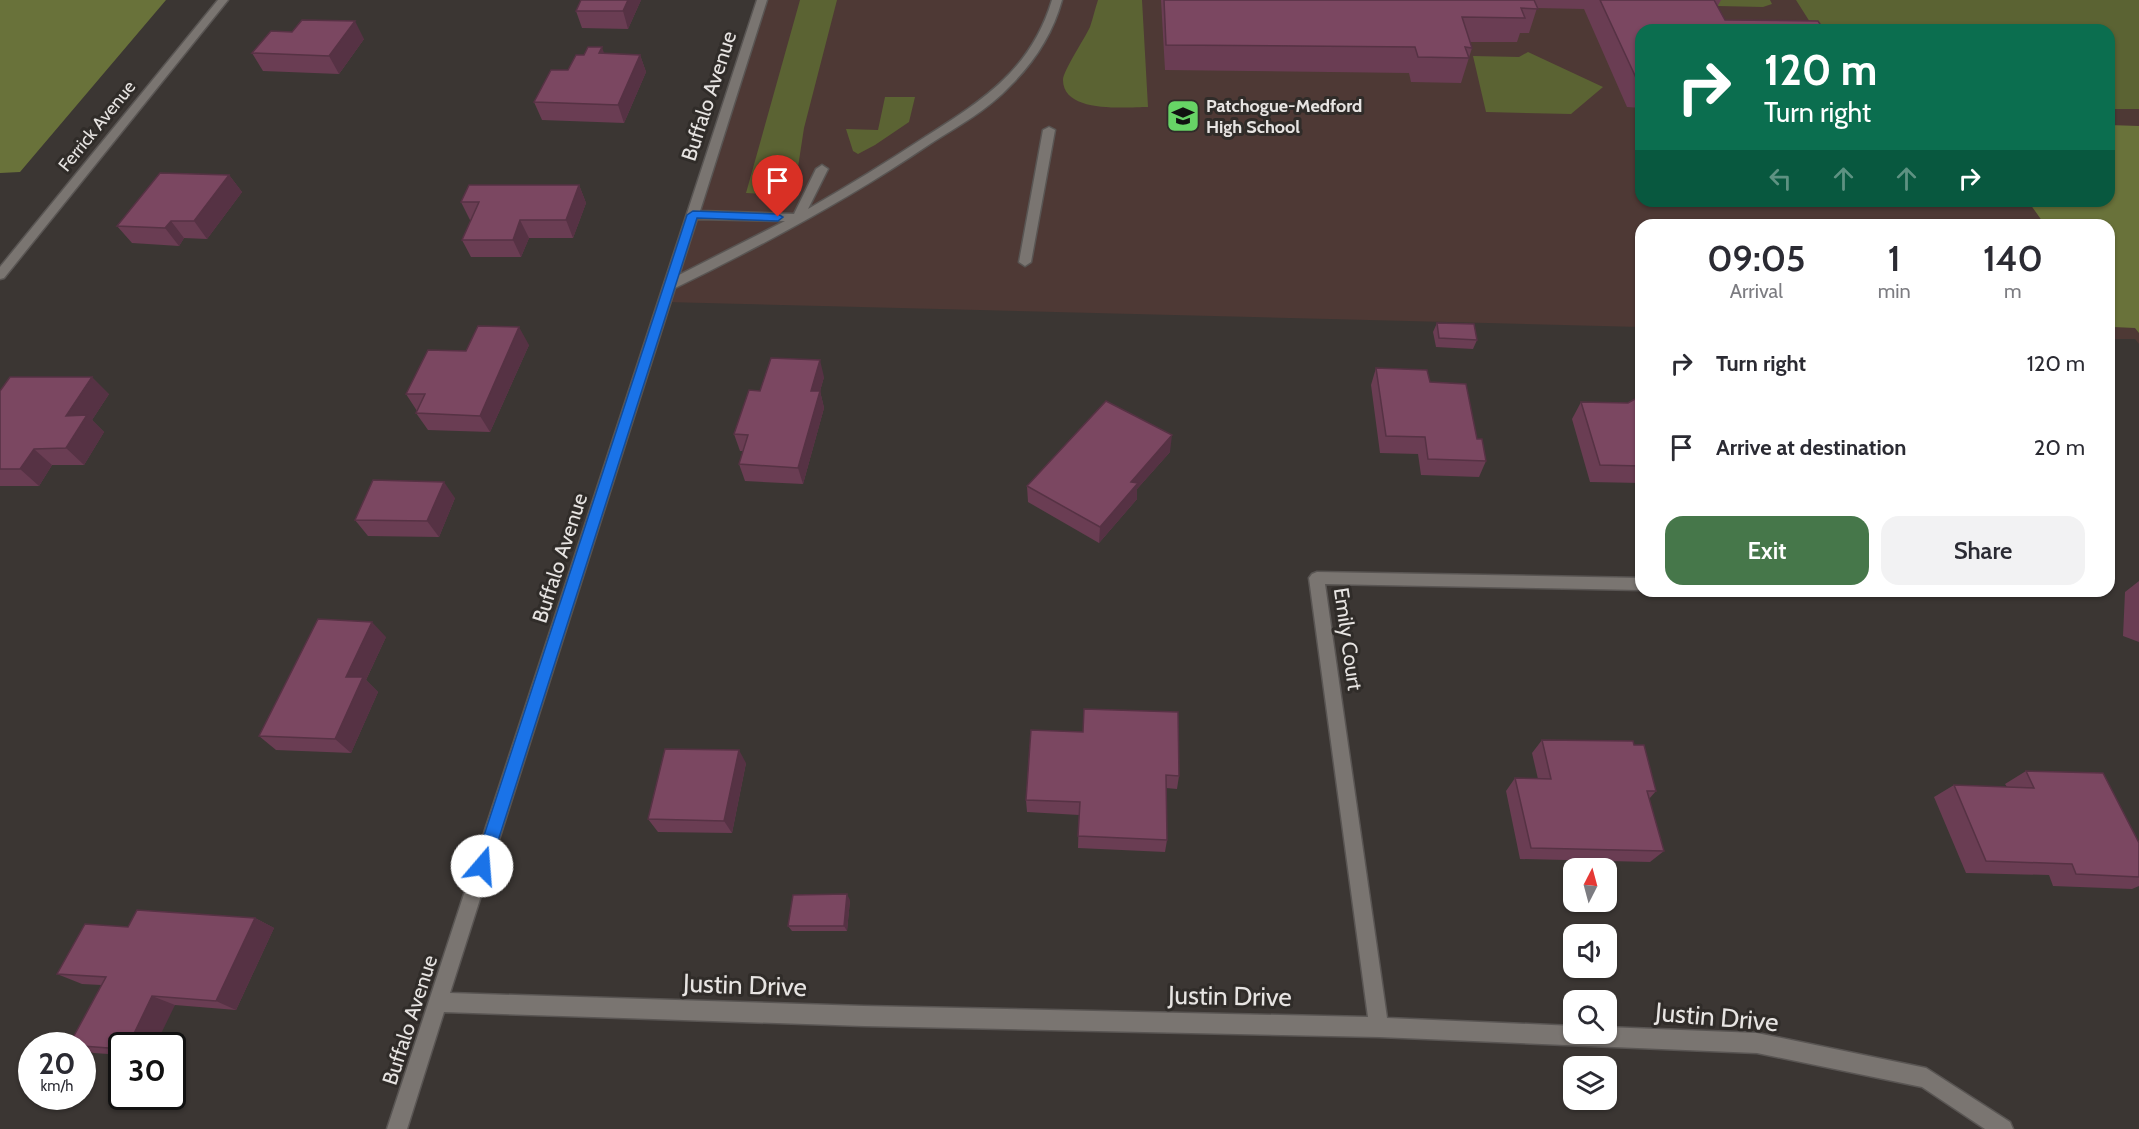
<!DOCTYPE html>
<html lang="en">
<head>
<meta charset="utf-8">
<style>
  :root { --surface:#fff; --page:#f2f2f3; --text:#2b2b33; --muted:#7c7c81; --accent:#46774a }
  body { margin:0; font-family:Cabin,sans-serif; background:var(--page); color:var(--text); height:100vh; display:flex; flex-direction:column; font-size:22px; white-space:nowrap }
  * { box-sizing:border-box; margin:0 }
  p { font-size:20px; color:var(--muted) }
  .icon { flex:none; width:33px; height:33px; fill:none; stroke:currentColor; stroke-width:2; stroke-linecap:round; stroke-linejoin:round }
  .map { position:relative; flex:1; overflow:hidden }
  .details { position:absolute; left:1635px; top:219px; width:480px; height:378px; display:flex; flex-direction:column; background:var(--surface); border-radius:18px; box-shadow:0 2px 4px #0004 }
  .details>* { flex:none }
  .guide { position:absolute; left:1635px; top:24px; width:480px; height:183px; border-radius:18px; box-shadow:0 2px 4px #0004; background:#0b6e4f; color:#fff; overflow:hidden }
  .needle { width:39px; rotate:6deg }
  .fabs { position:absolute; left:1563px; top:858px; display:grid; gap:12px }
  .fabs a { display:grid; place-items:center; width:54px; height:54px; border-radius:12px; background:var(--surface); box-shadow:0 2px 4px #0004; font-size:30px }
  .speed { position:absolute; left:18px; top:1032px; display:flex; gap:12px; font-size:30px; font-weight:700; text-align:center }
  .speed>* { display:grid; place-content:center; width:78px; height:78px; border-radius:50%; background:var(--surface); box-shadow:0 2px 4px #0004; line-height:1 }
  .speed small { font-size:15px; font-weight:400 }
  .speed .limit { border:3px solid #111; border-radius:9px; background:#fff; color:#111 }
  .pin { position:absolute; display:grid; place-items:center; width:51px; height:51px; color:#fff; margin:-62px -26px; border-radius:50% 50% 50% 0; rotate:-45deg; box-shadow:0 0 6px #0007 }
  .pin .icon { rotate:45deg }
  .me { position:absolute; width:66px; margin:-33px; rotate:18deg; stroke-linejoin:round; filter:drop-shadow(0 0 4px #0008) }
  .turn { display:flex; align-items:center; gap:21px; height:126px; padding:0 30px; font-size:27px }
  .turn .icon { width:78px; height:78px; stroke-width:2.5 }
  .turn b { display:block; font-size:42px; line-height:51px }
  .lanes { display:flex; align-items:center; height:57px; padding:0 30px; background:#0003; justify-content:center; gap:30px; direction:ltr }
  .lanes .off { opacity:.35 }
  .eta { display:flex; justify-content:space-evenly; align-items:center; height:102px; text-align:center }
  .eta b { font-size:36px; font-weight:600; line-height:42px }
  .primary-button { display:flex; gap:12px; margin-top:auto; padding:12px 30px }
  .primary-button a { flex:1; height:69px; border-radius:18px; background:var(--accent); color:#fff; font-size:24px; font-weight:600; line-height:69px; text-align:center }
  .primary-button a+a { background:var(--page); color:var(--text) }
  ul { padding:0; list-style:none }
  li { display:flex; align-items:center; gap:18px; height:84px; padding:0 30px }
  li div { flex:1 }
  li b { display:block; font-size:22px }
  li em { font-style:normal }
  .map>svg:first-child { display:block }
  .education { fill:#4e3935; fill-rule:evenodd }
  .green { fill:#5b6333 }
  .forest { fill:#69723a }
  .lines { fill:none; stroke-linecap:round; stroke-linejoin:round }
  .minor-casing { stroke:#595553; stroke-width:3 }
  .minor { fill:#7a7571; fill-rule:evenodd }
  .wall { fill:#6a3d53 }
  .shaded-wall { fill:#563244 }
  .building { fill:#7b4761; stroke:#563244; stroke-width:1.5 }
  .route { fill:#1a73e8; stroke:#114b97; stroke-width:1.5 }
  .labels { text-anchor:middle; stroke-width:6; stroke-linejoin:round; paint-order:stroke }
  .far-poi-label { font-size:18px; font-weight:bold; fill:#e7e4e2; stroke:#302c29; text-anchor:start }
  .far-street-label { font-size:18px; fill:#e7e4e2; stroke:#302c29 }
  .street-label { font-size:21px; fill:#e7e4e2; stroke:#302c29 }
  .near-street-label { font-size:26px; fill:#e7e4e2; stroke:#302c29 }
</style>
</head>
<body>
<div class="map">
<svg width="2139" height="1129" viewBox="0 0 2139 1129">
  <rect width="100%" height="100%" fill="#3b3633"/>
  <path class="education" d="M 761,0 L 2139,0 L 2139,344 L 2135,339 L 2109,339 L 2109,225 L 1641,225 L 1641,327 L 665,302 ZM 1641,30 L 2109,30 L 2109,201 L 1641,201 Z"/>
  <path class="green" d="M 800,0 L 837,0 L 804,128 L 796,180 L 792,190 L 766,194 L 746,193 Z
    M 1098,0 L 1142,0 L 1148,107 C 1127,107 1063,114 1063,80 C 1063,71 1085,38 1090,27 C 1093,18 1095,9 1098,0 Z
    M 1715,0 L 1770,0 L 1772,4 L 1763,7 L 1718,6 Z
    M 1796,0 L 2139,0 L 2139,109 L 2109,109 L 2109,30 L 1815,30 Z
    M 1528,52 L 1603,87 L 1571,114 L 1486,112 L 1473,56 L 1519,57 Z
    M 885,97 L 915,97 L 909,122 L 875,145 L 858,154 L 853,151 L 846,129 L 878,130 Z"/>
  <path class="forest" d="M 0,0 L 166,0 L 20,172 L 0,173 Z
    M 2109,125 L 2139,126 L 2139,333 L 2135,328 L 2113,327 L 2109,320 L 2109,225 L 2045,225 L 2028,201 L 2109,201 Z"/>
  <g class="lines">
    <defs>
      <path id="minor" d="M 218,0 L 228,0 L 4,278 L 0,279 L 0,267 Z
        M 757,0 L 767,0 L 700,211 L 794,214 L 816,169 L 822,165 L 828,169 L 808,209 C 848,186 887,162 925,137 C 983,100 1031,70 1052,0 L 1062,0 C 1053,33 1035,61 1011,85 C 988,110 958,126 930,144 C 849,199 763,245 675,288 L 450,993 L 864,1006 L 1368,1017 L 1309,578 L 1312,574 L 1317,572 L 1641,578 L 1641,590 L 1325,584 L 1387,1018 L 1574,1026 L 1574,1034 L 1606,1034 L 1606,1027 L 1757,1033 L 1926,1068 L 2010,1122 L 2013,1129 L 1985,1129 L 1922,1087 L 1757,1053 L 1379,1037 L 864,1026 L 444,1012 L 407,1129 L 387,1129 ZM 697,219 L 785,221 L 679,275 Z
        M 1049,127 L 1055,130 L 1031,262 L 1025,266 L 1019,262 L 1043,130 Z"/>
    </defs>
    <use href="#minor" class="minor-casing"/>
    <use href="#minor" class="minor"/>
  </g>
  <path class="wall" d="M 641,0 L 628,29 L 582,28 L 576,11 Z
    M 1161,0 L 1721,0 L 1717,7 L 1641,30 L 1641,108 L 1627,107 L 1584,9 L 1537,8 L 1529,33 L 1520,33 L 1517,42 L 1470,42 L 1472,48 L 1461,83 L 1411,82 L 1409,73 L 1165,70 Z
    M 292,32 L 364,39 L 339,74 L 263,71 L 252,53 Z
    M 605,54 L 640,55 L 646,72 L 624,123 L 542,120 L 534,102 L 584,55 Z
    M 229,175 L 242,192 L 207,239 L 184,238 L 179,246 L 132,243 L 117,226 Z
    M 579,185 L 586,203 L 573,238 L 529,238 L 521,257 L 471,257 L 462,240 L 471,220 L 470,220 L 461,202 Z
    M 1437,323 L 1477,340 L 1473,349 L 1436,347 L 1433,332 Z
    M 529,345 L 490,432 L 428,430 L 416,413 L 417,411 L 406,394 L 466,351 Z
    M 1376,368 L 1430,382 L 1477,439 L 1486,461 L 1479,477 L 1421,475 L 1418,454 L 1380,453 L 1371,385 Z
    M 824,377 L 820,391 L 824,408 L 803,484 L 745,481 L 739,464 L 743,451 L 740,451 L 734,434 L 760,391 Z
    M 0,391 L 109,394 L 92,420 L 104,432 L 84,465 L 52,465 L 39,486 L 0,486 Z
    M 1641,399 L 1641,483 L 1590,482 L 1572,419 L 1581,402 L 1628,403 Z
    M 1170,452 L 1137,489 L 1137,499 L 1099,543 L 1028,502 L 1027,486 Z
    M 455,498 L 439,537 L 368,536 L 355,520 Z
    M 2139,581 L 2139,642 L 2123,636 L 2125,592 Z
    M 386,637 L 366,680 L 378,692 L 351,753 L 276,750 L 259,736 Z
    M 1031,730 L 1179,776 L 1177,789 L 1166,788 L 1167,840 L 1165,852 L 1078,848 L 1079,815 L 1027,812 L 1026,800 Z
    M 1542,740 L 1656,791 L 1649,799 L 1664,851 L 1650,862 L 1520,859 L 1506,791 L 1515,778 L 1538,779 L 1532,753 Z
    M 746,763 L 732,833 L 658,832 L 648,819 Z
    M 2026,771 L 2139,843 L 2139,886 L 2132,889 L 2053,886 L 2049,875 L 1966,873 L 1934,797 L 1954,785 L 2007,787 L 2005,784 Z
    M 850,900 L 847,931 L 792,931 L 788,926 Z
    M 255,918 L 274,928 L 236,1010 L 175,1005 L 122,1046 L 122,1055 L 94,1053 L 82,1050 L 82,1046 L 101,985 L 82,984 L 57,974 L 128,927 Z"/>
  <path class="shaded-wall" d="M 628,0 L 641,0 L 628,29 L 623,11 Z
    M 355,21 L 364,39 L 339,74 L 329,56 Z
    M 602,47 L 608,65 L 599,53 Z
    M 640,55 L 646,72 L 624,123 L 618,105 Z
    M 229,175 L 242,192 L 207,239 L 194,221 Z
    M 579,185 L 586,203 L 573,238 L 566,220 Z
    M 520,220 L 529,238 L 521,257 L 513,240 Z
    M 171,221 L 184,238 L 179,246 L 165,228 Z
    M 519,327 L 529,345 L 490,432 L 480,416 Z
    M 820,360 L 824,377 L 820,391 L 824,408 L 803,484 L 798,468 L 811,391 Z
    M 92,377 L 109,394 L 92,420 L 104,432 L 84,465 L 66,448 L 66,416 Z
    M 1172,435 L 1170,452 L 1137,489 L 1137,499 L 1099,543 L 1100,527 L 1131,482 Z
    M 34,449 L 52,465 L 39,486 L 20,469 Z
    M 444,482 L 455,498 L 439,537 L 427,521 Z
    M 372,622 L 386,637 L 366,680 L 378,692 L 351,753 L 335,739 L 346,677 Z
    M 739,750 L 746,763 L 732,833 L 724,821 Z
    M 847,894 L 850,900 L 847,931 L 844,926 Z
    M 255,918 L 274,928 L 236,1010 L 216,1001 Z
    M 152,996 L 175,1005 L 155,1046 L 128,1046 Z"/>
  <path class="building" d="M 581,0 L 628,0 L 623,11 L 576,11 Z
    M 1164,0 L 1534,0 L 1538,9 L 1521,8 L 1525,18 L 1462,17 L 1472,48 L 1465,47 L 1469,58 L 1418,57 L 1415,47 L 1166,45 Z
    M 1600,0 L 1714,0 L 1725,20 L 1818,21 L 1824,30 L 1641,30 L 1641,82 L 1638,82 Z
    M 302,20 L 355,21 L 329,56 L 252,53 L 271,31 L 292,32 Z
    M 588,47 L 602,47 L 599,53 L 640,55 L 618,105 L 534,102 L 551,70 L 568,70 L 576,55 L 584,55 Z
    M 160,173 L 229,175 L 194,221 L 171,221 L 165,228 L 117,226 Z
    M 469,185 L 579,185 L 566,220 L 520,220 L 513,240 L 462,240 L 479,202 L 461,202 Z
    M 1437,323 L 1474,324 L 1477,340 L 1439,338 Z
    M 478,326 L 519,327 L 480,416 L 416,413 L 425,394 L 406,394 L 428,350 L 466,351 Z
    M 771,358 L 820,360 L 811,391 L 820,391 L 798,468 L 739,464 L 748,435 L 734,434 L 749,390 L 760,391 Z
    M 1376,368 L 1427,370 L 1430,382 L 1466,384 L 1477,439 L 1482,439 L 1486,461 L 1428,459 L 1425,437 L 1386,436 Z
    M 10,377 L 92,377 L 66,416 L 87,415 L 66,448 L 34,449 L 20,469 L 0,469 L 0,391 Z
    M 1635,399 L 1641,399 L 1641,466 L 1600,465 L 1581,402 L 1628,403 Z
    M 1106,401 L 1172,435 L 1131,482 L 1138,483 L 1100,527 L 1027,486 Z
    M 373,480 L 444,482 L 427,521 L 355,520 Z
    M 318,619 L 372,622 L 346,677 L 363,677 L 335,739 L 259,736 Z
    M 1084,709 L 1178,712 L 1179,776 L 1166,775 L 1167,840 L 1078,836 L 1080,802 L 1026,800 L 1031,730 L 1083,732 Z
    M 1542,740 L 1633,741 L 1634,745 L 1644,745 L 1656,791 L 1647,791 L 1664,851 L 1531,848 L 1515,778 L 1551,779 Z
    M 665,749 L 739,750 L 724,821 L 648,819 Z
    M 2026,771 L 2103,773 L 2139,843 L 2139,877 L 2076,874 L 2072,864 L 1986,861 L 1954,785 L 2034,788 Z
    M 847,894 L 844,926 L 788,926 L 793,895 Z
    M 137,910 L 255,918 L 216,1001 L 152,996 L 128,1046 L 122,1046 L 122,1049 L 69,1045 L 106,977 L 57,974 L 85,924 L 128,927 Z"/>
  <path class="route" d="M 693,211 L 778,214 L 783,217 L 778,221 L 697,218 L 490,866 L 487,872 L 482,874 L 476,872 L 474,866 L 687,215 Z"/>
  <defs>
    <symbol id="school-square" viewBox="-11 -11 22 22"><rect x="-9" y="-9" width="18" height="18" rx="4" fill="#67d466" stroke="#302c29"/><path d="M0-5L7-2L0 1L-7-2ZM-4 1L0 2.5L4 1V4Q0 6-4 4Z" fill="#111"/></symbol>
  </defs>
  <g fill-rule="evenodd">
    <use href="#school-square" x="1164" y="97" width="38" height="38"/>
  </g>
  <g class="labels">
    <g class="far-poi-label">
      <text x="1206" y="112">Patchogue-Medford<tspan x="1206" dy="21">High School</tspan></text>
    </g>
    <g class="far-street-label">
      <text transform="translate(97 126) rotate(-51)" y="6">Ferrick Avenue</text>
    </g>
    <g class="street-label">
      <text transform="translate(709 96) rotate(-72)" y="7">Buffalo Avenue</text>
      <text transform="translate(560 558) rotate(-72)" y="7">Buffalo Avenue</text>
      <text transform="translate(1348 639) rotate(82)" y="7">Emily Court</text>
      <text transform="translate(410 1020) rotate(-72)" y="7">Buffalo Avenue</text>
    </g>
    <g class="near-street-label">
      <text transform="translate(745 985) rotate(2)" y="9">Justin Drive</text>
      <text transform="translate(1230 996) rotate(1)" y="9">Justin Drive</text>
      <text transform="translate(1717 1017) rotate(5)" y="9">Justin Drive</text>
    </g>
  </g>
</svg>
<div class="fabs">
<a><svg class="needle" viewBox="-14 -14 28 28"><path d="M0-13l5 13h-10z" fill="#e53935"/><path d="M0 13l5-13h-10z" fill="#7c7c81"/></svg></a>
<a><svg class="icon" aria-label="sound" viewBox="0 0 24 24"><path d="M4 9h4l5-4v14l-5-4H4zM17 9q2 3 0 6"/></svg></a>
<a><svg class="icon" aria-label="search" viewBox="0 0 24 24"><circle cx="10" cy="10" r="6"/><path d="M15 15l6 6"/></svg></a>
<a><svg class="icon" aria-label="layers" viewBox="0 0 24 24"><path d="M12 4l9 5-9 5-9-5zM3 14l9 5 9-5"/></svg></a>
</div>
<div class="speed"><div>20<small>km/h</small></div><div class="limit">30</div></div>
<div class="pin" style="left:778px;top:217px;background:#d93025"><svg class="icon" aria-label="arrive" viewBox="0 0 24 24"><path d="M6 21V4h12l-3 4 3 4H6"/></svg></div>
<svg class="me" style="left:482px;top:866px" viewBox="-20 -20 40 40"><circle r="19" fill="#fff"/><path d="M0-13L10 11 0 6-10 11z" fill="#1a73e8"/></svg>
<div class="guide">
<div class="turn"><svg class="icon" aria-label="right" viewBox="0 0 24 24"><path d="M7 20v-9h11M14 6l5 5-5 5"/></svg><div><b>120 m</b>Turn right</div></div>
<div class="lanes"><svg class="icon off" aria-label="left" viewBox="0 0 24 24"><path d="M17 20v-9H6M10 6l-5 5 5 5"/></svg><svg class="icon off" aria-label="ahead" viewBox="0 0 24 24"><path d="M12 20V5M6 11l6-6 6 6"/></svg><svg class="icon off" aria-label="ahead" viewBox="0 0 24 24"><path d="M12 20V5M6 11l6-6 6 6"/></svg><svg class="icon" aria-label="right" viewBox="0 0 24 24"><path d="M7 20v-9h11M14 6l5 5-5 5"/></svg></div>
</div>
<section class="details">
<div class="eta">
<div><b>09:05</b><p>Arrival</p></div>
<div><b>1</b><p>min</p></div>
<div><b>140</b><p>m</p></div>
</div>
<ul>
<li><svg class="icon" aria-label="right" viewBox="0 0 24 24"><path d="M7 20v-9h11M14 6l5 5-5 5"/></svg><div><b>Turn right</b></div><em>120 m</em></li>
<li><svg class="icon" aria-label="arrive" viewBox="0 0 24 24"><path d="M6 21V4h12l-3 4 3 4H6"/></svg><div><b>Arrive at destination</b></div><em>20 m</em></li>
</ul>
<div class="primary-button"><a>Exit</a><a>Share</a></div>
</section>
</div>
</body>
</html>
